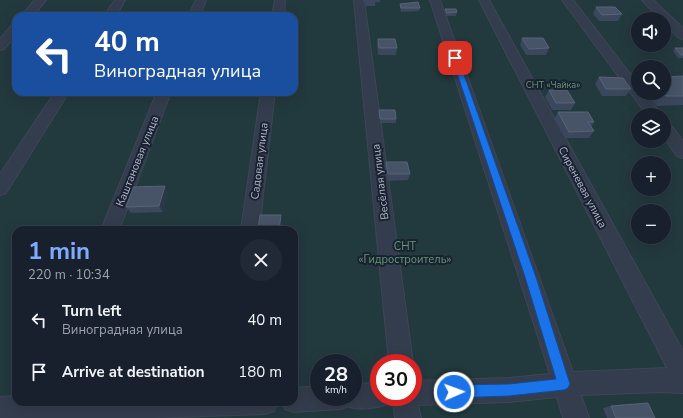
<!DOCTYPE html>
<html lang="en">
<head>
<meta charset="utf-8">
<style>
  :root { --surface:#18202e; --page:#212836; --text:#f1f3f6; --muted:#9fa3aa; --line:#363e4a; --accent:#7eaaff }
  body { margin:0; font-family:"Nunito Sans",sans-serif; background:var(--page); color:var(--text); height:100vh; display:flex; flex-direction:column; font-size:15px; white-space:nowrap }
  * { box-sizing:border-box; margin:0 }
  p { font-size:13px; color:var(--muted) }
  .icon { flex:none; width:22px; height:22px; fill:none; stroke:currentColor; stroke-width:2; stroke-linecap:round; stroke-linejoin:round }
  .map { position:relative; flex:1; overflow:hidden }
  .details { position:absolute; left:12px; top:226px; width:286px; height:180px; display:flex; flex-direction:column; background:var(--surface); border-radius:12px; box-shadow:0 4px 16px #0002,0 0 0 1px var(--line) }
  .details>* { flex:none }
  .hud { position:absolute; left:12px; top:12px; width:286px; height:84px; border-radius:12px; box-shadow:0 4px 16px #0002,0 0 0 1px var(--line); background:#1a4fa0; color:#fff; overflow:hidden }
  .tools { position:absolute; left:631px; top:12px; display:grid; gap:8px }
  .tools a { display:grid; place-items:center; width:40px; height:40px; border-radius:50%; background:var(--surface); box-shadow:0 4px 16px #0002,0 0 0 1px var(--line); font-size:20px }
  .speed { position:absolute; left:310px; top:354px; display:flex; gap:8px; font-size:20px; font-weight:700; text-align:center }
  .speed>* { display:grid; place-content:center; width:52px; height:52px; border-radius:50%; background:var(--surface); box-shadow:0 4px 16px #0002,0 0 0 1px var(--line); line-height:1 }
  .speed small { font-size:10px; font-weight:400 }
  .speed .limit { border:6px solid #d22; background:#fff; color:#111 }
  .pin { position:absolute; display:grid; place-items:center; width:34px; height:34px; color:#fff; margin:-17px; border-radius:8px; box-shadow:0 2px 6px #0006 }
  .me { position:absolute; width:44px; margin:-22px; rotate:88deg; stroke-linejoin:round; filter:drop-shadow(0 0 3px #0008) }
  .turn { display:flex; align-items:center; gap:14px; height:84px; padding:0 16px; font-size:18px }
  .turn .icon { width:52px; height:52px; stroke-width:2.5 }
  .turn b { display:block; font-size:28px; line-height:34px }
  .round { display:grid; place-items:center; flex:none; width:42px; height:42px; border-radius:21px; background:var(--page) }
  .summary { display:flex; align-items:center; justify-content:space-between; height:68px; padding:0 16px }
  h1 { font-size:24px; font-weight:700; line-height:30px; color:var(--accent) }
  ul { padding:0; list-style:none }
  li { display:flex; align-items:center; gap:12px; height:52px; padding:0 16px }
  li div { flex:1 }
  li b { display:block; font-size:15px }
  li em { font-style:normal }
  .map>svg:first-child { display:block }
  .green { fill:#22393e; fill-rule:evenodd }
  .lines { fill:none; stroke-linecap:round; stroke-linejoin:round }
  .street-casing { stroke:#3e4656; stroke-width:2 }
  .street { fill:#343d4d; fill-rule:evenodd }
  .wall { fill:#3b475c }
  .shaded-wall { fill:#2b374b }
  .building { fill:#475468; stroke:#586377 }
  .route { fill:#1a73e8; stroke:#114b97 }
  .labels { text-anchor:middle; stroke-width:4; stroke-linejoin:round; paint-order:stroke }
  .far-park-label { font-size:9px; fill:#649c74; stroke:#1a2232 }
  .street-label { font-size:11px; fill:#afb8c9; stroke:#1a2232 }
  .park-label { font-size:11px; fill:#649c74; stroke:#1a2232 }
</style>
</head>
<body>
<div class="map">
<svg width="683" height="418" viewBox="0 0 683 418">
  <rect width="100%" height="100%" fill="#202b3d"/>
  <path class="green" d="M 0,0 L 683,0 L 683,418 L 0,418 ZM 16,16 L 294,16 L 294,92 L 16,92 ZM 638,19 L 664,19 L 664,45 L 638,45 ZM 638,67 L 664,67 L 664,93 L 638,93 ZM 638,115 L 664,115 L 664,141 L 638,141 ZM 638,163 L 664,163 L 664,189 L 638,189 ZM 638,211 L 664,211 L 664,237 L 638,237 ZM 16,230 L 294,230 L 294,402 L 16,402 ZM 319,363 L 353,363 L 353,397 L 319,397 ZM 379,363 L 413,363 L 413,397 L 379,397 Z"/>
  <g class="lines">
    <defs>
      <path id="street" d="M 35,0 L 46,0 L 33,16 L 21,16 Z
        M 115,0 L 125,0 L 116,16 L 104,16 Z
        M 196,0 L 206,0 L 200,16 L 188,16 Z
        M 275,0 L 285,0 L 284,16 L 272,16 Z
        M 354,0 L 364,0 L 413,363 L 389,363 Z
        M 430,0 L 440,0 L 573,372 L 667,368 L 479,0 L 489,0 L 683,351 L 683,393 L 660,392 L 581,395 L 589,418 L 563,418 L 557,397 L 509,402 L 418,405 L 421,418 L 395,418 L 393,397 L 413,397 L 413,381 L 509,378 L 550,374 Z
        M 562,0 L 573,0 L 638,84 L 638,93 L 645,93 L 662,115 L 647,115 Z
        M 642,0 L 653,0 L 683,28 L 683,39 L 679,38 L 664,23 L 664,19 L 660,19 Z
        M 16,24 L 16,35 L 4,49 L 0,50 L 0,39 L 12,25 Z
        M 55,92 L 69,92 L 6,193 L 0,195 L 0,174 Z
        M 157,92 L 171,92 L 119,230 L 101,230 Z
        M 261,92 L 275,92 L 259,230 L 241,230 Z
        M 664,122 L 669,123 L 683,141 L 683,158 L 677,156 L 664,138 Z
        M 379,383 L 379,397 L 390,397 L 388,404 C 377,408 359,411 348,406 L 341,409 L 294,412 L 285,409 L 283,402 L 294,402 L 294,388 L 319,386 L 319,397 L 353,397 L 353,384 Z
        M 16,396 L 16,402 L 277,402 L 274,411 L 265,414 L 153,418 L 0,418 L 0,397 Z"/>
    </defs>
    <use href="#street" class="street-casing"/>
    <use href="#street" class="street"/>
  </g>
  <path class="wall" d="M 363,0 L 380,0 L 380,2 L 375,2 L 375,6 L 365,6 Z
    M 400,4 L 420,8 L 419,11 L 401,12 L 400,7 Z
    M 596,7 L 622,14 L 618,21 L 599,21 L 593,14 Z
    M 445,9 L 457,12 L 456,16 L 446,16 L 445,12 Z
    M 522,38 L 549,48 L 546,55 L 526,55 L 520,45 Z
    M 378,39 L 397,48 L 396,55 L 378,55 L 377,45 Z
    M 675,48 L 683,48 L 683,58 L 678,58 L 673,51 Z
    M 683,76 L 683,105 L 657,106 L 646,93 L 664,93 Z
    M 599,77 L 631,89 L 626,96 L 602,96 L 595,84 Z
    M 549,90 L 575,103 L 571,110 L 552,110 L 545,97 Z
    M 185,92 L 210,92 L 209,95 L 186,95 Z
    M 379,110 L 396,119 L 396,123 L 380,123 L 379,113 Z
    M 558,112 L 594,122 L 591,127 L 594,131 L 589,138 L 565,138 L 554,119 Z
    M 386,162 L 410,174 L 408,180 L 387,181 L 385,169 Z
    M 168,192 L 163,212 L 131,213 L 126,207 Z
    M 611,406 L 655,418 L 607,418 L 603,408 Z"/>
  <path class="shaded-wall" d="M 165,186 L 168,192 L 163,212 L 159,206 Z
    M 281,215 L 282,221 L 281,230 L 279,230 Z"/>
  <path class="building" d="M 418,2 L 420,8 L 401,8 L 400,4 Z
    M 596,7 L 615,7 L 622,14 L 602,15 Z
    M 445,9 L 456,9 L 457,12 L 447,13 Z
    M 269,13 L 269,16 L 241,16 L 242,14 Z
    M 522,38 L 543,38 L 549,48 L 529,49 Z
    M 378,39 L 395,39 L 397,48 L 379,48 Z
    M 675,48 L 683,48 L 683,55 L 681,55 Z
    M 683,76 L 683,96 L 665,96 L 662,93 L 664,93 L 664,77 Z
    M 599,77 L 623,78 L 631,89 L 606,89 Z
    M 549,90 L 567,90 L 575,103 L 556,103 Z
    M 379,110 L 395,110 L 396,119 L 380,119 Z
    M 558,112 L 588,112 L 594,122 L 588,122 L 594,131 L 569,132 Z
    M 386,162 L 407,162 L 410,174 L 388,174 Z
    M 165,186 L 159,206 L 126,207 L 133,187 Z
    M 260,215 L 281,215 L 279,230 L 258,230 Z
    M 648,403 L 655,418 L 616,418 L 611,406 Z"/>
  <path class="route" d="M 455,56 L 458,58 L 536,277 L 570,384 L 568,388 L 564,390 L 509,396 L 454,398 L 450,396 L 448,392 L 450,387 L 454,385 L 509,384 L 556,379 L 525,277 L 452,58 Z"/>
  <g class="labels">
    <g class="far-park-label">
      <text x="553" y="88">СНТ «Чайка»</text>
    </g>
    <g class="street-label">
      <text transform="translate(137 161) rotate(-68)" y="4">Каштановая улица</text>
      <text transform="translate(259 161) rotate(-83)" y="4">Садовая улица</text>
      <text transform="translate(380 182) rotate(-97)" y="4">Весёлая улица</text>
      <text transform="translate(583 187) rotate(62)" y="4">Сиреневая улица</text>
    </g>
    <g class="park-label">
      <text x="405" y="250">СНТ<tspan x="405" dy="13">«Гидростроитель»</tspan></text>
    </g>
  </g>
</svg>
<div class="tools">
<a><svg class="icon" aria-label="sound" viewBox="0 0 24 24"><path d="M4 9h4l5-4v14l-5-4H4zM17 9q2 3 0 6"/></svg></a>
<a><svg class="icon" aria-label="search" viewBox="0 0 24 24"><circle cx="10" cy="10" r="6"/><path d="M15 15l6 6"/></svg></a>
<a><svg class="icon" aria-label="layers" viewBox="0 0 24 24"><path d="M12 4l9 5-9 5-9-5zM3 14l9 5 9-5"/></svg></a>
<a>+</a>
<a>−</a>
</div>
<div class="speed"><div>28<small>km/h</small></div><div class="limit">30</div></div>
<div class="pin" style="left:455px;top:58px;background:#d93025"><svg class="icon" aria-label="arrive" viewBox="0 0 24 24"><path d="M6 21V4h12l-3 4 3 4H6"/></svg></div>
<svg class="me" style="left:454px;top:392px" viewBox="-20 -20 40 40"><circle r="17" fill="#1a73e8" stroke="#fff" stroke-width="3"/><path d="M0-11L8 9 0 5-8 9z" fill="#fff"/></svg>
<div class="hud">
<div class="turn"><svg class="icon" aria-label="left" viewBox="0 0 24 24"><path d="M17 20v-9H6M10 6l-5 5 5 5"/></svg><div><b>40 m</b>Виноградная улица</div></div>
</div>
<section class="details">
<div class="summary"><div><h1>1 min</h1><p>220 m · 10:34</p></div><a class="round"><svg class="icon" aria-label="close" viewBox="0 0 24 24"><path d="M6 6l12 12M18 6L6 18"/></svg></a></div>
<ul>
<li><svg class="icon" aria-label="left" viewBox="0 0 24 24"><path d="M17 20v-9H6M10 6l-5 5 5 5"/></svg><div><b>Turn left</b><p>Виноградная улица</p></div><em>40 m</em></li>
<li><svg class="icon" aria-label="arrive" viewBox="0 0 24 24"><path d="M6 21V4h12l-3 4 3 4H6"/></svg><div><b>Arrive at destination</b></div><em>180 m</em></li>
</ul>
</section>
</div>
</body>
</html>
